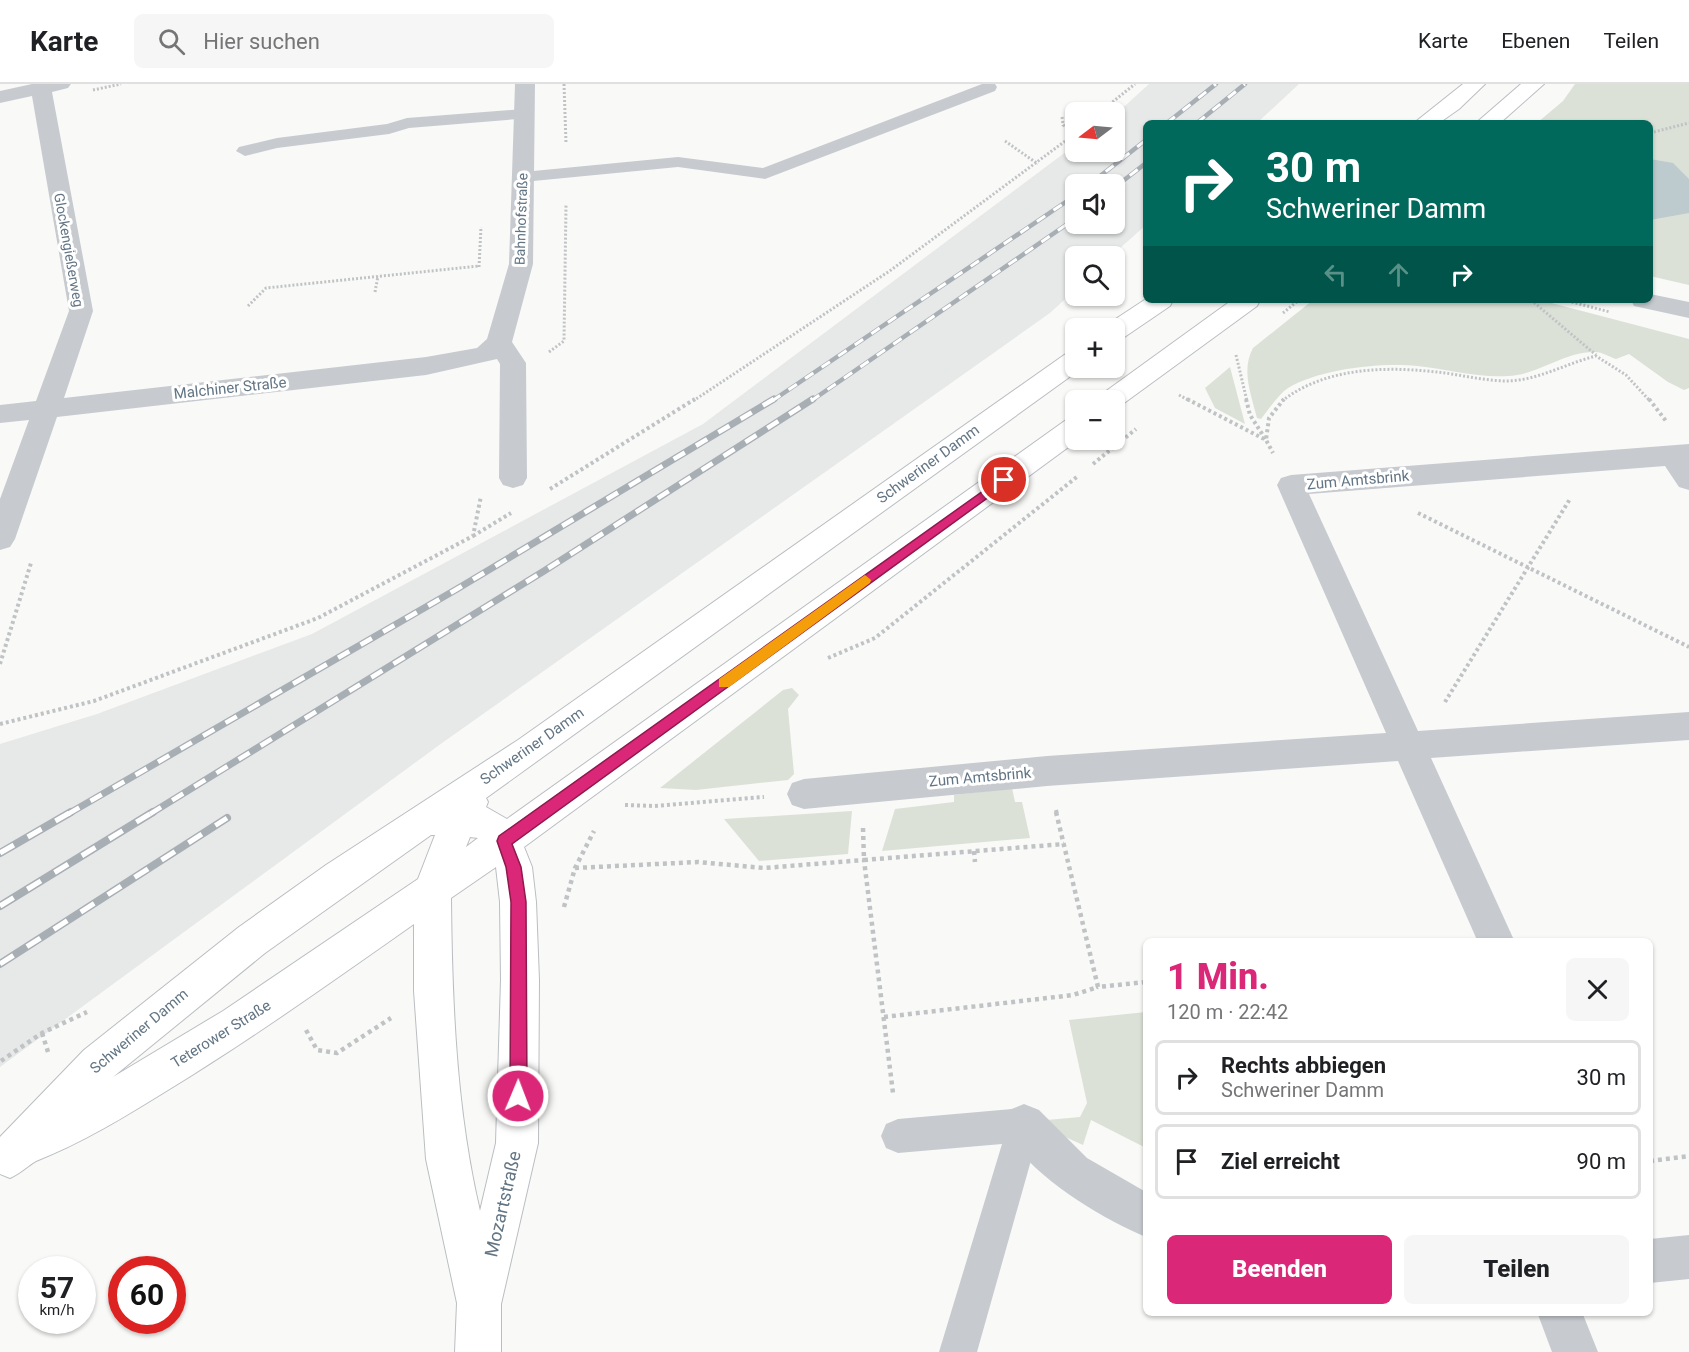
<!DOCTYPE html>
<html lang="de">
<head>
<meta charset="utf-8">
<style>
  :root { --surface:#fff; --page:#f6f6f6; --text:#202124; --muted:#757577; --line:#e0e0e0; --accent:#db2777 }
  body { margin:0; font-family:Roboto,sans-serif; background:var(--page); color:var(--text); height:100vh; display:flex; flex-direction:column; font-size:22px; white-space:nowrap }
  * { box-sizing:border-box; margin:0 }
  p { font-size:20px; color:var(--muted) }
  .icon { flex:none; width:33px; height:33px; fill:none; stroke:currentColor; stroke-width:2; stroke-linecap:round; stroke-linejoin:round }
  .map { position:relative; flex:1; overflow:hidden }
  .sheet { position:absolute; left:1143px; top:854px; width:510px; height:378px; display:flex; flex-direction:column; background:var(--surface); border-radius:9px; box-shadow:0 2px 4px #0004 }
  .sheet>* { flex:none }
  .guide { position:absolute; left:1143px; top:36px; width:510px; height:183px; border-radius:9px; box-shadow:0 2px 4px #0004; background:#00695c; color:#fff; overflow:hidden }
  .needle { width:39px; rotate:254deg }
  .tools { position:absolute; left:1065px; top:18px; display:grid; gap:12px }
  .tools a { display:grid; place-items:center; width:60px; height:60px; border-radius:9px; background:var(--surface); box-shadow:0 2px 4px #0004; font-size:30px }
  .speed { position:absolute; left:18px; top:1172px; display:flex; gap:12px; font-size:30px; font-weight:700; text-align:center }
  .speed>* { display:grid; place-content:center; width:78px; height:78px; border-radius:50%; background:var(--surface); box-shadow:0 2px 4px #0004; line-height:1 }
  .speed small { font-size:15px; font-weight:400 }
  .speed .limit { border:9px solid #d22; background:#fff; color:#111 }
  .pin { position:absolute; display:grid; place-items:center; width:51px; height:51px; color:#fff; margin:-26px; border:3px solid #fff; border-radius:50%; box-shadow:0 2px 6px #0007 }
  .me { position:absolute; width:66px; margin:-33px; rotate:1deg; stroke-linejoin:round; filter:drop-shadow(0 0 4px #0008) }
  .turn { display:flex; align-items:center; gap:21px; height:126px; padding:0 24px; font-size:27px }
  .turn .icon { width:78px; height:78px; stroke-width:2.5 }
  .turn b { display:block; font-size:42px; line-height:51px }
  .lanes { display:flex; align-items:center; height:57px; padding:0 24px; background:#0003; justify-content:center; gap:30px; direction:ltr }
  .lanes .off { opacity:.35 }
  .round { display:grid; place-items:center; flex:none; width:63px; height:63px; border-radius:9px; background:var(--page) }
  .summary { display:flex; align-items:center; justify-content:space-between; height:102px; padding:0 24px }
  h1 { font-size:36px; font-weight:800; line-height:45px; color:var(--accent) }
  .button { display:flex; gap:12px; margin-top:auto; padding:12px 24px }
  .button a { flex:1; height:69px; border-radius:9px; background:var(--accent); color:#fff; font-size:24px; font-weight:800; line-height:69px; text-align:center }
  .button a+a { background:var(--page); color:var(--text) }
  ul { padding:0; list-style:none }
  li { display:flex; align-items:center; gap:18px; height:75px; margin:0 12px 9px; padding:0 12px; border:3px solid var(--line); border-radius:9px }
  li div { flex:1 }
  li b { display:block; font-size:22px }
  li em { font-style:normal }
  header { display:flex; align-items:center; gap:36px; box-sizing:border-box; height:84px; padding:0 30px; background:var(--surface); border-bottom:2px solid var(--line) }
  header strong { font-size:28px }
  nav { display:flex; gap:33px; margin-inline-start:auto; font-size:21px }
  .search { width:420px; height:54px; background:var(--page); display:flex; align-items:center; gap:15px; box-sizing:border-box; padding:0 21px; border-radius:9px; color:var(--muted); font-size:22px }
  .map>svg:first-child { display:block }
  .built { fill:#e7e8e8; fill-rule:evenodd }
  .green { fill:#dbe1d7 }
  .water { fill:#bdcace }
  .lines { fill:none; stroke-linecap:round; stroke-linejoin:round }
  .primary-casing { stroke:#babec2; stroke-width:2 }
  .path-far2 { stroke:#c0c3c5; stroke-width:3; stroke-dasharray:2 2; stroke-linecap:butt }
  .path-far1 { stroke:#c0c3c5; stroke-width:4; stroke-dasharray:3 3; stroke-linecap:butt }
  .path { stroke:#c0c3c5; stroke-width:4.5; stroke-dasharray:4 4; stroke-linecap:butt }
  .service { fill:#c7cbcf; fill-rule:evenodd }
  .minor { fill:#c7cbcf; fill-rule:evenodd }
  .tertiary { fill:#c7cbcf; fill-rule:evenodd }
  .primary { fill:#fff; fill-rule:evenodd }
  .rail-far2-casing { stroke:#a7aeb4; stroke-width:4.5 }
  .rail-far1-casing { stroke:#a7aeb4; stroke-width:7 }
  .rail-casing { stroke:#a7aeb4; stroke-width:8 }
  .rail-far2 { stroke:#fff; stroke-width:3; stroke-dasharray:10; stroke-linecap:butt }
  .rail-far1 { stroke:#fff; stroke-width:4.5; stroke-dasharray:13; stroke-linecap:butt }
  .rail { stroke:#fff; stroke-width:5; stroke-dasharray:16; stroke-linecap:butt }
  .route { fill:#db2777; stroke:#8e194d; stroke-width:1.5 }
  .slow { fill:#f59e0b }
  .labels { text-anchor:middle; stroke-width:6; stroke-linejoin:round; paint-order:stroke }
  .far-street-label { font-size:14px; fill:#627584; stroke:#fff }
  .street-label { font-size:15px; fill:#627584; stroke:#fff }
  .near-street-label { font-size:18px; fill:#627584; stroke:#fff }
</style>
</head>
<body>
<header>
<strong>Karte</strong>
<div class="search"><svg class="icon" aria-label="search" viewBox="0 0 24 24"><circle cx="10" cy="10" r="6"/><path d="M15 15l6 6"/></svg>Hier suchen</div>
<nav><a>Karte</a><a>Ebenen</a><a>Teilen</a></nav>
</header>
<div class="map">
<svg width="1689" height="1268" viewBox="0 0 1689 1268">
  <rect width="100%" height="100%" fill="#f9f9f7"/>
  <path class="built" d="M 1149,0 L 1299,0 L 1257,39 L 1146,39 L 1146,141 L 1111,172 L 1076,172 L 1075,206 L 1050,229 L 442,659 L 0,983 L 0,660 L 97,630 L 312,550 L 703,340 L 1075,61 L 1076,68 L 1114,68 L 1115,31 ZM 1076,100 L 1114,100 L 1114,140 L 1076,140 Z"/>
  <path class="green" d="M 1575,0 L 1689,0 L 1689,201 L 1650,192 L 1650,39 L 1537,39 L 1563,17 Z
    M 1313,216 L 1540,216 L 1689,255 L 1689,304 L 1684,306 L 1668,298 L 1629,270 L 1616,275 C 1610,273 1602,268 1595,268 C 1565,267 1538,291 1508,292 C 1477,294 1448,285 1417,282 C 1381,278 1319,285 1288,304 C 1278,311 1269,325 1261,335 L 1257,334 C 1251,310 1241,286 1253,264 Z
    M 1230,283 L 1245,340 L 1215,324 L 1205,304 Z
    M 792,604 L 799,611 L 788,625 L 794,690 L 788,696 L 696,706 L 660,704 L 783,606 Z
    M 1012,704 L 1015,718 L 1022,718 L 1030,754 L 882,767 L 895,725 L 954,718 L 954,711 Z
    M 852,727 L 848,770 L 759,777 L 724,735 Z
    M 1146,928 L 1146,1064 L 1091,1036 L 1083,1061 L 1052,1047 L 1047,1036 L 1080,1033 L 1087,1019 L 1069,936 Z"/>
  <path class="water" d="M 1650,75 L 1673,79 L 1689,95 L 1689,129 L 1650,136 Z"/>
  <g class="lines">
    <defs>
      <path id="primary" d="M 1463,0 L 1485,0 L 1459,25 L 1439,39 L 1414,39 Z
        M 1521,0 L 1544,0 L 1500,39 L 1476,39 Z
        M 1146,215 L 1173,216 L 1170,222 L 1123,254 L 1114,256 L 1114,244 L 1104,244 L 1105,242 Z
        M 1232,216 L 1260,216 L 1257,222 L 1120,322 L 1114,324 L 1114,316 L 1098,316 L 1102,310 Z
        M 1076,267 L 1076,284 L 1082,284 L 486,714 L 488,718 L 486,723 L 507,735 L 1066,336 L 1076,334 L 1076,356 L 1078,356 L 524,763 L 532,783 L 536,818 L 539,896 L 538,1059 L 501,1220 L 501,1268 L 455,1268 L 457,1219 L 426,1075 L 414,907 L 414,840 C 333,897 253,954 168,1006 C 126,1032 82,1059 36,1077 C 30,1080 21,1089 10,1094 L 0,1090 L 0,1053 L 84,966 L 239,843 L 326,781 L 518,656 L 1067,269 ZM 431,751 L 435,751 L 418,795 L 223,927 L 113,993 L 265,869 ZM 470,753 L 478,754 L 466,763 ZM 496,783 L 500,818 L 501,896 L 496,1059 L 480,1127 C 456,1025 452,918 451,814 Z"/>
    </defs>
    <use href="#primary" class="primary-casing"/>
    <path class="path-far2" d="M 564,0 L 566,59
      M 93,6 L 121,0
      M 1100,28 L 1135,0
      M 1062,33 L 1063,41 L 1076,48
      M 1650,49 L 1689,39
      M 1005,57 L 1038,80
      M 479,183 L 481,143
      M 375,208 L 378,192
      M 1531,216 L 1596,271
      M 1564,216 L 1610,228
      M 248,222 L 266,204 L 479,182
      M 1283,229 L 1299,216
      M 549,268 L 564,257 L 566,121
      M 1236,271 L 1247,317
      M 1179,311 L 1190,317
      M 693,317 L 891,186 L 1076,49
      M 1282,317 C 1327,282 1390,282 1445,289 C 1466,292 1487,297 1508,297 C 1539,296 1567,279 1596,272 L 1626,291 L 1650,317"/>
    <path class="path-far1" d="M 1187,315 L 1266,356 L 1273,369
      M 1246,315 L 1250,331 L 1266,356 L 1269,334 L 1284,315
      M 1649,315 L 1666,337
      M 1093,380 L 1136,345
      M 550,405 L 695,315
      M 1418,429 L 1689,563
      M 473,452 L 511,429
      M 828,574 L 875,554 L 1078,392
      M 0,580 L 31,479
      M 1445,618 L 1570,415
      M 0,640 L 94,617 L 318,534 L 473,452 L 481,412
      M 625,721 L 654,722 L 764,713
      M 1056,726 L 1057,730"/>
    <path class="path" d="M 1056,728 L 1098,903 L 1146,898
      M 863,744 L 864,776 L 1064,760
      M 974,767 L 975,778
      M 575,784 L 698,778 L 764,784 L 864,776 L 893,1009
      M 564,823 L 575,784 L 594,747
      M 884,933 L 1073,911 L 1098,903
      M 306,946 L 317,966 L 337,969 L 391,934
      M 42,949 L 48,968
      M 1,977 L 42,949 L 87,928
      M 1650,1077 L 1689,1072"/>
    <path class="service" d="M 982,0 L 995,0 L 997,3 L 995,7 L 765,95 L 678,83 L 523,98 L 514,93 L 523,88 L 678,73 L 763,84 Z
      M 524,25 L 530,26 L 533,30 L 530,34 L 409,44 L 389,50 L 277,64 L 245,72 L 236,67 L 239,63 L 277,54 L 387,40 L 407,34 Z
      M 1024,1024 L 1036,1029 L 1041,1041 L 977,1268 L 939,1268 L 1002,1060 L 898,1069 L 886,1064 L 881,1052 L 886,1040 L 898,1035 Z"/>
    <path class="minor" d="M 32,0 L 71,0 L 68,4 L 52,8 L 93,227 L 64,314 L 426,273 L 477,264 L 487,255 L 509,180 L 515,0 L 535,0 L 533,180 L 512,258 L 526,279 L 527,394 L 523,401 L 513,404 L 503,401 L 499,394 L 500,280 L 497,275 L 426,291 L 57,333 L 15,455 L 10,463 L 0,466 L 0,415 L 29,336 L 0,339 L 0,321 L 36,317 L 69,227 L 32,12 L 0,19 L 0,7 Z
      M 1689,360 L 1689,406 L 1679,403 L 1665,382 L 1309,410 L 1418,647 L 1689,628 L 1689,656 L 1431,674 L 1514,856 L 1477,856 L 1398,677 L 1047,702 L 804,725 L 792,721 L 787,710 L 792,699 L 804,695 L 1047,672 L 1386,649 L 1277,401 L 1281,394 L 1291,391 Z
      M 1024,1020 L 1039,1026 L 1087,1074 L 1146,1108 L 1146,1153 C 1100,1134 1023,1088 1003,1041 L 1009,1026 Z
      M 1689,1151 L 1689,1195 L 1650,1199 L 1650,1155 Z
      M 1537,1228 L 1582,1228 L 1598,1268 L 1552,1268 Z"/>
    <path class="tertiary" d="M 1650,210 L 1689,218 L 1689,234 L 1634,222 L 1631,216 L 1650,216 Z"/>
    <use href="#primary" class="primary"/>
    <defs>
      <path id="rail-far2" d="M 1167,39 L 1216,0
        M 1197,39 L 1245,0
        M 1090,100 L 1146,56
        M 1114,104 L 1146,79
        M 772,317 L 1076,111
        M 811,317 L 1076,134"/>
      <path id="rail-far1" d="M 68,730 L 457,505 L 774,315
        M 150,730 L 544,487 L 813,315"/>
      <path id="rail" d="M 0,769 L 71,728
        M 0,822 L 153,728
        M 0,880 L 227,734"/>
    </defs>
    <use href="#rail-far2" class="rail-far2-casing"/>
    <use href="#rail-far1" class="rail-far1-casing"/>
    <use href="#rail" class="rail-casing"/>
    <use href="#rail-far2" class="rail-far2"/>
    <use href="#rail-far1" class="rail-far1"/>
    <use href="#rail" class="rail"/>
  </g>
  <path class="route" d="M 1004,392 L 1008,393 L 1008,399 L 512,760 L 521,783 L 526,818 L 527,1012 L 524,1018 L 518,1021 L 512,1018 L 510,1012 L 511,818 L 506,783 L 497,757 L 499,752 Z"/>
  <path class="slow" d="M 865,491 L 871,496 L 870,499 L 729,603 L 719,603 L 719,595 Z"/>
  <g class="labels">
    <g class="far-street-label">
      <text transform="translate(521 135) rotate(-88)" y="5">Bahnhofstraße</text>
      <text transform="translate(69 166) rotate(80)" y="5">Glockengießerweg</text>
    </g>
    <g class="street-label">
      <text transform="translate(230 304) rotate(-6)" y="5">Malchiner Straße</text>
      <text transform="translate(928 380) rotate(-36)" y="5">Schweriner Damm</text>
      <text transform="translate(1358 396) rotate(-5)" y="5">Zum Amtsbrink</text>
      <text transform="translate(532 662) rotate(-35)" y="5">Schweriner Damm</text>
      <text transform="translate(980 693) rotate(-5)" y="5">Zum Amtsbrink</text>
      <text transform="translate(139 947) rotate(-40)" y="5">Schweriner Damm</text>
      <text transform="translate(221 950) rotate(-32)" y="5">Teterower Straße</text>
    </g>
    <g class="near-street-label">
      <text transform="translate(503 1120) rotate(-77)" y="6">Mozartstraße</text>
    </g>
  </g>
</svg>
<div class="tools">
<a><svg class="needle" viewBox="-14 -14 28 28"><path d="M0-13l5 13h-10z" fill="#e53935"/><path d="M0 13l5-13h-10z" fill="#757577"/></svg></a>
<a><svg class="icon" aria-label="sound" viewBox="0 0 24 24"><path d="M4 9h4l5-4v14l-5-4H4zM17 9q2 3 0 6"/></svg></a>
<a><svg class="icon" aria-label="search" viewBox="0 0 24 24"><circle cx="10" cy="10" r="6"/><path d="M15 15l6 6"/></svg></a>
<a>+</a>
<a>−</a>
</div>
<div class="speed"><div>57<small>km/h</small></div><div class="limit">60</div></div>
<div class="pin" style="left:1004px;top:396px;background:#d93025"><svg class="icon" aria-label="arrive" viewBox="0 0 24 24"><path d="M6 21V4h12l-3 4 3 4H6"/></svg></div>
<svg class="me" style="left:518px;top:1012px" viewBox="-20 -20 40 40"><circle r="17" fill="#db2777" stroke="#fff" stroke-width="3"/><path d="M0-11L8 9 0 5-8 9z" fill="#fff"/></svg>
<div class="guide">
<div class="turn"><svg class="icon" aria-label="right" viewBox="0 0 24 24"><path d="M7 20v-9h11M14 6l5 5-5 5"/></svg><div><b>30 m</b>Schweriner Damm</div></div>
<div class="lanes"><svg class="icon off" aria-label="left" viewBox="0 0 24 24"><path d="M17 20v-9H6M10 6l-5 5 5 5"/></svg><svg class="icon off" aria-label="ahead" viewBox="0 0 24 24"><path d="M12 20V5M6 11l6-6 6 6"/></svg><svg class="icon" aria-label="right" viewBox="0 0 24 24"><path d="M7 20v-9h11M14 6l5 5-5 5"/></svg></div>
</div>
<section class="sheet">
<div class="summary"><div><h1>1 Min.</h1><p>120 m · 22:42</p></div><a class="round"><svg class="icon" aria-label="close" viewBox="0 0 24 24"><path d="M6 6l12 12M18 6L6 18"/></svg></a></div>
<ul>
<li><svg class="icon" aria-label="right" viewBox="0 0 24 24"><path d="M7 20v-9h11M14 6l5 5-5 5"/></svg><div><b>Rechts abbiegen</b><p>Schweriner Damm</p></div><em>30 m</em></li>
<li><svg class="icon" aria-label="arrive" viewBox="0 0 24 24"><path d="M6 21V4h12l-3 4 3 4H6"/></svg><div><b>Ziel erreicht</b></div><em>90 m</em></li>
</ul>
<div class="button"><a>Beenden</a><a>Teilen</a></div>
</section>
</div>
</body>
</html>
